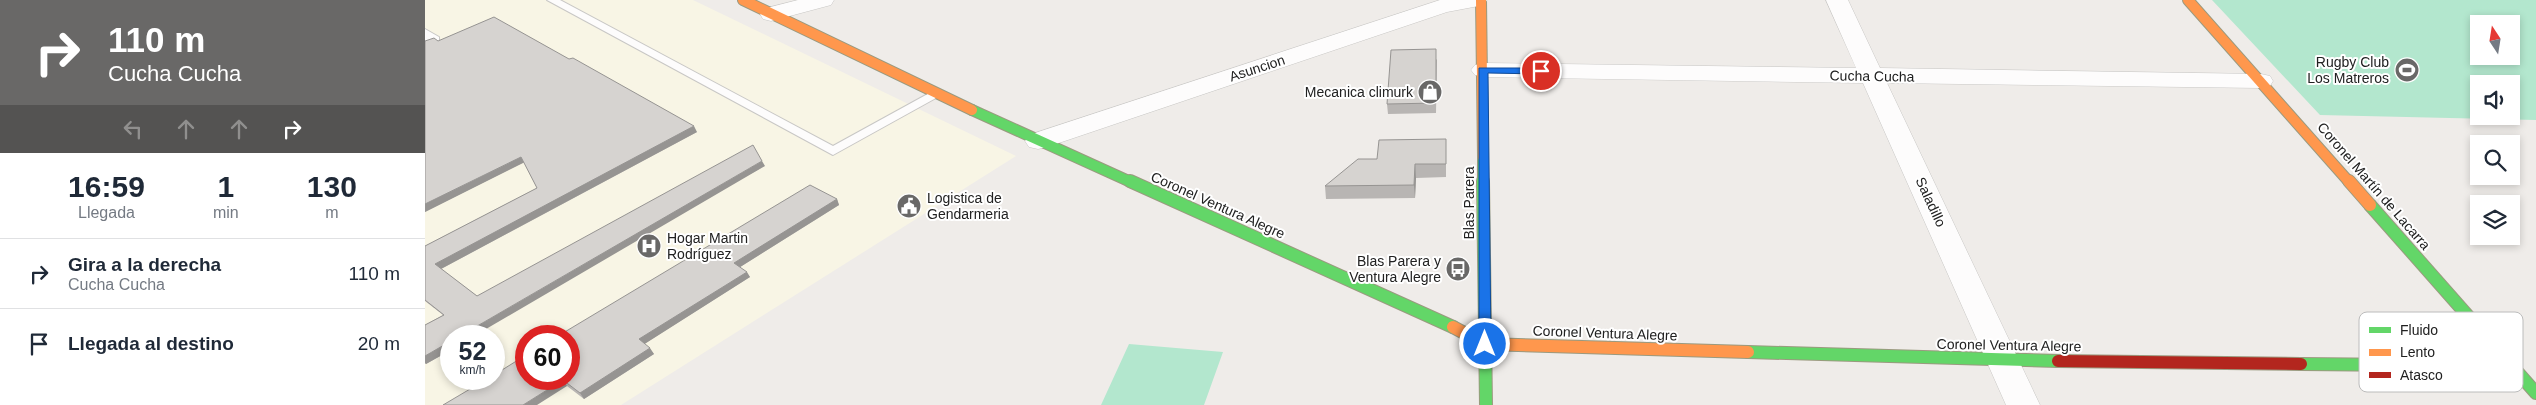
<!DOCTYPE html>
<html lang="es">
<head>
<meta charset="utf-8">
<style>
  :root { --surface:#fff; --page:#f6f6f7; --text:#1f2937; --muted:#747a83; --line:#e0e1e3 }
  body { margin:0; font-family:Helvetica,sans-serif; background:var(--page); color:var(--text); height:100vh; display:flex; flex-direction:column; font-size:19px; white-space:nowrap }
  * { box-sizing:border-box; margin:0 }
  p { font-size:16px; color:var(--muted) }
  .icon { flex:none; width:28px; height:28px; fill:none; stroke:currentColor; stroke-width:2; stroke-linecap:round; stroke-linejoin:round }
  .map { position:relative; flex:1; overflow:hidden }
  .sheet { display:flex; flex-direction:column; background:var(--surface); width:425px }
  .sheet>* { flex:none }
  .guide { background:#696867; color:#fff; overflow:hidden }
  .needle { width:32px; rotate:348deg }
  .buttons { position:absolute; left:2045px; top:15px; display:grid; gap:10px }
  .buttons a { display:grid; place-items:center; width:50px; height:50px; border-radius:0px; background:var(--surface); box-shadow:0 2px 8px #0003; font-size:25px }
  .speed { position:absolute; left:15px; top:325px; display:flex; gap:10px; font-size:25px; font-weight:700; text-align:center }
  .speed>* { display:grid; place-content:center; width:65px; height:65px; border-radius:50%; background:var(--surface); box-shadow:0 2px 8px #0003; line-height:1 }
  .speed small { font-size:12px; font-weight:400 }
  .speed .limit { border:8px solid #d22; background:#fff; color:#111 }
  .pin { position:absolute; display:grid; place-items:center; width:42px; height:42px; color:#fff; margin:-21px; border:2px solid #fff; border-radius:50%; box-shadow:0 1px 5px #0007 }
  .me { position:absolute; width:55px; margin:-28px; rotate:0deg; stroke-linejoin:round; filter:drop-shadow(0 0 4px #0008) }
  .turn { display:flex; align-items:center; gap:18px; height:105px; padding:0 25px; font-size:22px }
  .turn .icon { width:65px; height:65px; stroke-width:2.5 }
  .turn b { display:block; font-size:35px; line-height:42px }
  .lanes { display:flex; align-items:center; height:48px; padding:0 25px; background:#0003; justify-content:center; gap:25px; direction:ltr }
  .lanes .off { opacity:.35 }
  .eta { display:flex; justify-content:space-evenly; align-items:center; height:85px; text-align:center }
  .eta b { font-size:30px; font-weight:600; line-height:35px }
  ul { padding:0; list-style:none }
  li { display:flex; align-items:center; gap:15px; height:70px; padding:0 25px; border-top:1px solid var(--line) }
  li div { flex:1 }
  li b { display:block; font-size:19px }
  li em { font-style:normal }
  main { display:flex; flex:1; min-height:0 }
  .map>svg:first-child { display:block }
  .education { fill:#f8f5e5; fill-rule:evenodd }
  .pitch { fill:#b3e7ce; fill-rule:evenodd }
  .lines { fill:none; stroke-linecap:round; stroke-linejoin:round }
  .lane-casing { stroke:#c8c7c5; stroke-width:2 }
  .street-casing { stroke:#c8c7c5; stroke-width:1 }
  .fast-far1-casing { stroke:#9a9a7f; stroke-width:12 }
  .fast-casing { stroke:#9a9a7f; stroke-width:14 }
  .slow-far1-casing { stroke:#9a9a7f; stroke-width:12 }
  .slow-casing { stroke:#9a9a7f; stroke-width:14 }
  .jam-casing { stroke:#9a9a7f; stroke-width:14 }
  .lane { fill:#fdfcfc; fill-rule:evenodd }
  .street { fill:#fdfcfc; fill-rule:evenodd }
  .fast-far1 { stroke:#63d668; stroke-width:10 }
  .fast { stroke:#63d668; stroke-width:12 }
  .slow-far1 { stroke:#ff974d; stroke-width:10 }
  .slow { stroke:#ff974d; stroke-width:12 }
  .jam { stroke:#b3261e; stroke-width:12 }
  .wall { fill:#b8b5b3 }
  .shaded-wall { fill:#969492 }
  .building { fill:#d6d3d0; stroke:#969492 }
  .route { fill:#1a73e8; stroke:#114b97 }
  .labels { text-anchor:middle; stroke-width:4; stroke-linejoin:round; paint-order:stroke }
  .poi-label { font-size:14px; fill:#212121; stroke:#fff; text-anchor:end }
  .street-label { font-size:14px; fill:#212121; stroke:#fff }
  .key { fill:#fff; stroke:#bcbcbc; stroke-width:1 }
  .key-label { font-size:14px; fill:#212121 }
</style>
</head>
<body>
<main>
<section class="sheet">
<div class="guide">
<div class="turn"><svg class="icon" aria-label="right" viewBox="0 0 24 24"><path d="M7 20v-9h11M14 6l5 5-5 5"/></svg><div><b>110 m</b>Cucha Cucha</div></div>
<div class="lanes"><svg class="icon off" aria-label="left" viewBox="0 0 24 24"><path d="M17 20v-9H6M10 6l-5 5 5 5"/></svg><svg class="icon off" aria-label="ahead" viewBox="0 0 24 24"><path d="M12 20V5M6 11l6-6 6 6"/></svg><svg class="icon off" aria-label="ahead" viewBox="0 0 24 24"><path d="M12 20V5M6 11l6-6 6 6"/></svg><svg class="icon" aria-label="right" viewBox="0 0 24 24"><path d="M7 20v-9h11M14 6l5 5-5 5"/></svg></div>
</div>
<div class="eta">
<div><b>16:59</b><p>Llegada</p></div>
<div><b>1</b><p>min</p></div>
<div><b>130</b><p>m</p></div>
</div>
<ul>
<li><svg class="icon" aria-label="right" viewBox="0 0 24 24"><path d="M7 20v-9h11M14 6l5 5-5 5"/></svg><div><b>Gira a la derecha</b><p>Cucha Cucha</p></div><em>110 m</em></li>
<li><svg class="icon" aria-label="arrive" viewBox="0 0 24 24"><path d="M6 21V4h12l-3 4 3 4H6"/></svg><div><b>Llegada al destino</b></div><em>20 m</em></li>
</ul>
</section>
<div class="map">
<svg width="2111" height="405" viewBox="0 0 2111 405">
  <rect width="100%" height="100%" fill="#efece9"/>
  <path class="education" d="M 0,0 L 268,0 L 591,156 L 196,405 L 0,405 ZM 26,336 L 69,336 L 69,379 L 26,379 ZM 101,336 L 144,336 L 144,379 L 101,379 Z"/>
  <path class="pitch" d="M 1787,0 L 2111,0 L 2111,120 L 1895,115 ZM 2054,24 L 2086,24 L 2086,56 L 2054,56 ZM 2054,84 L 2086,84 L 2086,116 L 2054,116 Z
    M 704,344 L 798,352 L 779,405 L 676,405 Z"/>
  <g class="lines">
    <defs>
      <path id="lane" d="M 122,0 L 135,0 L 408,146 L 510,90 L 514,89 L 520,93 L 408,155 Z
        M 0,29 L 14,37 L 14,41 L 0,46 Z"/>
      <path id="street" d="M 373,0 L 409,0 L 406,5 L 346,21 L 338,19 L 335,14 L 338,9 Z
        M 1015,0 L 1062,0 L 1059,5 L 1022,12 L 622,147 L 613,149 L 604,147 L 600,141 L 604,135 Z
        M 1401,0 L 1423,0 L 1455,68 L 1836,74 L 1845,76 L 1848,81 L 1845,86 L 1836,88 L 1462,83 L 1615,405 L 1581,405 L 1438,83 L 1058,77 L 1050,75 L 1046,70 L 1050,65 L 1058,63 L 1431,68 Z"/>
      <path id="fast-far1" d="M 547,110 L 708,183
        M 1058,157 L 1058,183"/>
      <path id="fast" d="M 705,181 L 1028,327
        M 1058,181 L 1061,405
        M 1945,205 L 2111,393
        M 1323,352 L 1633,361
        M 1876,364 L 2087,366"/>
      <path id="slow-far1" d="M 318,0 L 547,110
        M 1056,0 L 1058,157
        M 1763,0 L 1925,183"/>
      <path id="slow" d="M 1924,181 L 1945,205
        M 1028,327 L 1060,344 L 1323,352"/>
      <path id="jam" d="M 1633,361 L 1876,364"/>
    </defs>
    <use href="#lane" class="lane-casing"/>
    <use href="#street" class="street-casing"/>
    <use href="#fast-far1" class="fast-far1-casing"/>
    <use href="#fast" class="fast-casing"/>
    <use href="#slow-far1" class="slow-far1-casing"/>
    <use href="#slow" class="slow-casing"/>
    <use href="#jam" class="jam-casing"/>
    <use href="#lane" class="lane"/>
    <use href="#street" class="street"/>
    <use href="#fast-far1" class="fast-far1"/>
    <use href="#fast" class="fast"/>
    <use href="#slow-far1" class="slow-far1"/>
    <use href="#slow" class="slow"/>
    <use href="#jam" class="jam"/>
  </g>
  <path class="wall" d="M 0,41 L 13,41 L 272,132 L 16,269 L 52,296 L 340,166 L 26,336 L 26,350 L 1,364 L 0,363 L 0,325 L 18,315 L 0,301 L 0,246 L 112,188 L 99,162 L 0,212 Z
    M 1012,59 L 1011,113 L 963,114 L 962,104 Z
    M 1021,139 L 1021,177 L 991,178 L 990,198 L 901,199 L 900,186 Z
    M 412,199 L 414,205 L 315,267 L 325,277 L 219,344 L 229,354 L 159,399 L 142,386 L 18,405 Z"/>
  <path class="shaded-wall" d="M 269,126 L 272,132 L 14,270 L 10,264 Z
    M 96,157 L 100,162 L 0,212 L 0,204 Z
    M 337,161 L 340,166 L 49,336 L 35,336 Z
    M 990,164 L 991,178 L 990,198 L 989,185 Z
    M 412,199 L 414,205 L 312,269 L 309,263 Z
    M 322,272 L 325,277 L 218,345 L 214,339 Z
    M 26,341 L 26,350 L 1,364 L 0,363 L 0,356 Z
    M 225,348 L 229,354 L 159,399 L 155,393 Z
    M 138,380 L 142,386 L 112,405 L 98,405 Z"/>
  <path class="building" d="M 69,17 L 144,59 L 148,58 L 269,126 L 10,264 L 52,296 L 328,145 L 337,161 L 35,336 L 26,336 L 26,341 L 0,356 L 0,325 L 19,315 L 0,300 L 0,246 L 112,188 L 96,157 L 0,204 L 0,41 L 9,38 L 13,41 Z
    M 1011,49 L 1011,103 L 962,104 L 966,50 Z
    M 1021,139 L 1021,164 L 990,164 L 989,185 L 900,186 L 933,159 L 952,159 L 954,140 Z
    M 385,185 L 412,199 L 309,263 L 322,272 L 214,339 L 225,348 L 155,393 L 138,380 L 98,405 L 18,405 L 62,379 L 69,379 L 69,375 L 101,355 L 101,379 L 144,379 L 144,336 L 133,336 Z"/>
  <path class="route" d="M 1054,68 L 1116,68 L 1121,71 L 1116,74 L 1063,73 L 1066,344 L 1060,349 L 1054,344 Z"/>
  <defs>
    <symbol id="stadium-disc" viewBox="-11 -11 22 22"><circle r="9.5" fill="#696867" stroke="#fff"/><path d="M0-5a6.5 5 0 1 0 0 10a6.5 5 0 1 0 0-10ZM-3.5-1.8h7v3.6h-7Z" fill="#fff"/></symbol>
    <symbol id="shop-disc" viewBox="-11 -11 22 22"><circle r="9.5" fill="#696867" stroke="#fff"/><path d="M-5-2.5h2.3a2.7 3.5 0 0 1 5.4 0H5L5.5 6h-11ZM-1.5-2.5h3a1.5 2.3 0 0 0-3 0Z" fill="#fff"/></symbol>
    <symbol id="civic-disc" viewBox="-11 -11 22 22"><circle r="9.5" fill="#696867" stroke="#fff"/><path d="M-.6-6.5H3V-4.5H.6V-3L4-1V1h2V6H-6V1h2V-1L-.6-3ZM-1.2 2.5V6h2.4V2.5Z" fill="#fff"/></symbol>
    <symbol id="hospital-disc" viewBox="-11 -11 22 22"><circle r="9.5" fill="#696867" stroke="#fff"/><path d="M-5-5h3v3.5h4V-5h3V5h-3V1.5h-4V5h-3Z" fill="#fff"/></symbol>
    <symbol id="bus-disc" viewBox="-11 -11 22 22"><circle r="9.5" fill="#696867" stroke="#fff"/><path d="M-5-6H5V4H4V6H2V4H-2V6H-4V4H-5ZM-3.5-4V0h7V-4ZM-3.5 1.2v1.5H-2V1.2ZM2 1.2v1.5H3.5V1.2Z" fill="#fff"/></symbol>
  </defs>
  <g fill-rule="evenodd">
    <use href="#stadium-disc" x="1968" y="56" width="28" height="28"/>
    <use href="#shop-disc" x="991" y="78" width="28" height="28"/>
    <use href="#civic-disc" x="470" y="192" width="28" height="28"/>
    <use href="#hospital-disc" x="210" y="232" width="28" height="28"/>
    <use href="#bus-disc" x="1019" y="255" width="28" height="28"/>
  </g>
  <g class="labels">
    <g class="poi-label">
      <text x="1964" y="67">Rugby Club<tspan x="1964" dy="16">Los Matreros</tspan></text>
      <text x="988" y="97">Mecanica climurk</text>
      <text x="502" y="203" text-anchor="start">Logistica de<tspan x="502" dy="16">Gendarmeria</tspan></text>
      <text x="242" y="243" text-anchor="start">Hogar Martin<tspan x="242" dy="16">Rodríguez</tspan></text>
      <text x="1016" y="266">Blas Parera y<tspan x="1016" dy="16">Ventura Alegre</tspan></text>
    </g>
    <g class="street-label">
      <text transform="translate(832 68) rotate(-18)" y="5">Asuncion</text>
      <text transform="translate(1447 76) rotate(1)" y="5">Cucha Cucha</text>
      <text transform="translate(1949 186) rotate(49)" y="5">Coronel Martín de Lacarra</text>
      <text transform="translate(1506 202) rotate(65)" y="5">Saladillo</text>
      <text transform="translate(1044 203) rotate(-90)" y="5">Blas Parera</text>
      <text transform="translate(793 205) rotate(24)" y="5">Coronel Ventura Alegre</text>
      <text transform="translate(1180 333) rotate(2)" y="5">Coronel Ventura Alegre</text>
      <text transform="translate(1584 345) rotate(1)" y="5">Coronel Ventura Alegre</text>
    </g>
  </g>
  <rect x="1934" y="312" width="164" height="80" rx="8" class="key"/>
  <rect x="1944" y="327" width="22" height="6" fill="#63d668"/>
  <rect x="1944" y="349" width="22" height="7" fill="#ff974d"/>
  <rect x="1944" y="372" width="22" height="6" fill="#b3261e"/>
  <g class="key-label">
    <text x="1975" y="335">Fluido</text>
    <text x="1975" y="357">Lento</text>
    <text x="1975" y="380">Atasco</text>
  </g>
</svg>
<div class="buttons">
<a><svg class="needle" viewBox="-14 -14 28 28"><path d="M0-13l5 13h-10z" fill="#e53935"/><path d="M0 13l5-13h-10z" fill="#747a83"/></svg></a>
<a><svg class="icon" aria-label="sound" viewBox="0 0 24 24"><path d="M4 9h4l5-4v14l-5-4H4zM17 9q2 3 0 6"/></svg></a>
<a><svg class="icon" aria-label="search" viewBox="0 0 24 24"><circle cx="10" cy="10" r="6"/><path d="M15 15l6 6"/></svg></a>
<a><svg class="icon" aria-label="layers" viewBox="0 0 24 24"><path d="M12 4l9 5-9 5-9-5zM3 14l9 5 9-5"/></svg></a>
</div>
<div class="speed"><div>52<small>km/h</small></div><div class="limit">60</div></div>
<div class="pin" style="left:1116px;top:71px;background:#d93025"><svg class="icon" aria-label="arrive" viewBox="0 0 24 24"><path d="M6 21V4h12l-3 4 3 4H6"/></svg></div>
<svg class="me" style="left:1060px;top:344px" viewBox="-20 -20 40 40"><circle r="17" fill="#1a73e8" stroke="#fff" stroke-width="3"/><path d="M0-11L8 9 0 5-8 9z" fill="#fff"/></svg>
</div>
</main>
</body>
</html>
